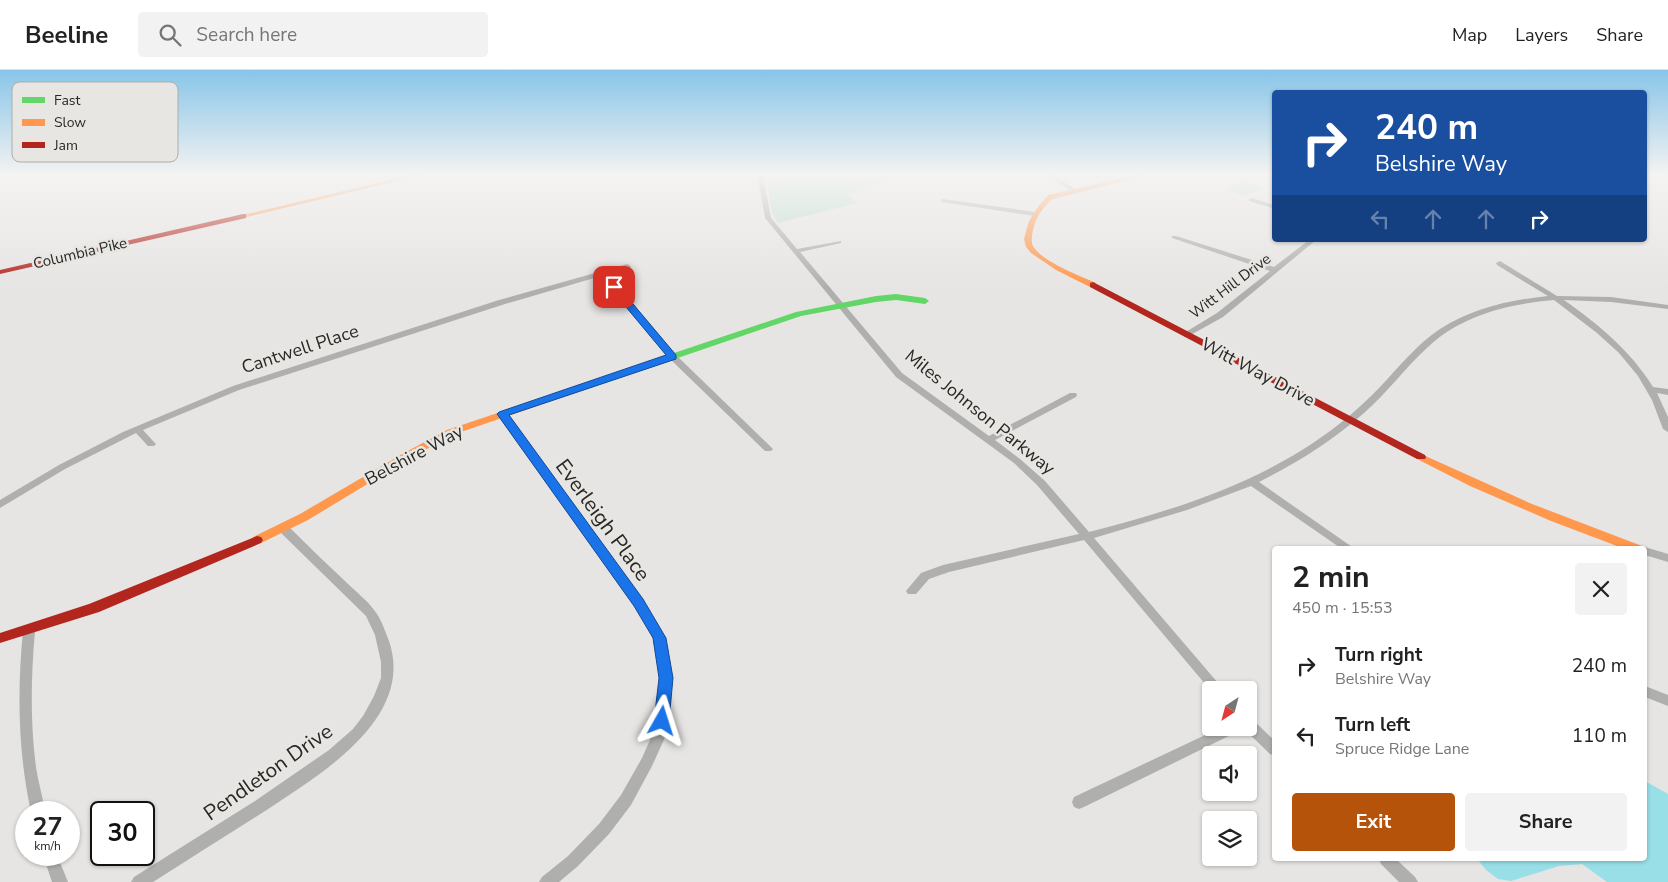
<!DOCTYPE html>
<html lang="en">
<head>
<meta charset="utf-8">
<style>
  :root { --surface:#fff; --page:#f2f2f2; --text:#222; --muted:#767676; --line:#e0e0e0; --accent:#b45309 }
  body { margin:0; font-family:"Nunito Sans",sans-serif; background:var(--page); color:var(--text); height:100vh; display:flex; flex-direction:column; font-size:19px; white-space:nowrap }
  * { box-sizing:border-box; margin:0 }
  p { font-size:16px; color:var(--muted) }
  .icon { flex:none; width:28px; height:28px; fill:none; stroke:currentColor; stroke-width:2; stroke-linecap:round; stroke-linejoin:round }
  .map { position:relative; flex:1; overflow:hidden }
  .panel { position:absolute; left:1272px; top:476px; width:375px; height:315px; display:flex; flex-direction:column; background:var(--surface); border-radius:5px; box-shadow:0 1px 4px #0004 }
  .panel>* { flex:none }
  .hud { position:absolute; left:1272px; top:20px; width:375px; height:152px; border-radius:5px; box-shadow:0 1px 4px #0004; background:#1a4fa0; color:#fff; overflow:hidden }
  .needle { width:32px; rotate:216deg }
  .tools { position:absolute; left:1202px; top:611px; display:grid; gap:10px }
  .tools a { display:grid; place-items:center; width:55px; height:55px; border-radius:5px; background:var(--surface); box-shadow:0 1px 4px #0004; font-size:25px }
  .speed { position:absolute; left:15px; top:731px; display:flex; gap:10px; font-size:25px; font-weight:700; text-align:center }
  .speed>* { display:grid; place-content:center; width:65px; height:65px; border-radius:50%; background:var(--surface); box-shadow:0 1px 4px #0004; line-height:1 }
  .speed small { font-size:12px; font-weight:400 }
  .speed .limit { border:2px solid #111; border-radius:8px; background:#fff; color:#111 }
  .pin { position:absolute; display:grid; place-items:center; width:42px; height:42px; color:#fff; margin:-21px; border-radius:10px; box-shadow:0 2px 8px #0006 }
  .me { position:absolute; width:55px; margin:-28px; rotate:6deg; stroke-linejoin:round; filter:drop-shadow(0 0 4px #0008) }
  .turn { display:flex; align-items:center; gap:18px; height:105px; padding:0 20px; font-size:22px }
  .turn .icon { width:65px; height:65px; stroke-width:2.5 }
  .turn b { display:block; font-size:35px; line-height:42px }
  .lanes { display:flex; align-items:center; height:48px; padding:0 20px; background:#0003; justify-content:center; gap:25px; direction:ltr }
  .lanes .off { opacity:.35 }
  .round { display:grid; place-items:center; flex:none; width:52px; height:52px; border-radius:5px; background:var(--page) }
  .summary { display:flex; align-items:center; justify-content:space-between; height:85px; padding:0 20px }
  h1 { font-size:30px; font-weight:700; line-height:38px }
  .cta { display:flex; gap:10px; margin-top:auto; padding:10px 20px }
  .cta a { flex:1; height:58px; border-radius:5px; background:var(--accent); color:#fff; font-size:20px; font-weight:700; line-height:58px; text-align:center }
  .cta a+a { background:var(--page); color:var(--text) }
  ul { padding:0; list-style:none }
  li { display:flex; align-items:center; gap:15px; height:70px; padding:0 20px }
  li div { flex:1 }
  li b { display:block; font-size:19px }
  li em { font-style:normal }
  header { display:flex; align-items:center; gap:30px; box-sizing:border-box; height:70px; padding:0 25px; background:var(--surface); border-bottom:1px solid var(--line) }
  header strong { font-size:24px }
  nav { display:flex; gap:28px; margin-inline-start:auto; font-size:18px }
  .search { width:350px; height:45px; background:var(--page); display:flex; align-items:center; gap:12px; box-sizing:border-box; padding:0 18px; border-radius:5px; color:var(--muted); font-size:19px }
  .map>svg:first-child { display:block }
  .green { fill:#bcddcc }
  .water { fill:#99dfe7 }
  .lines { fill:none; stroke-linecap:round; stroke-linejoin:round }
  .street { fill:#afafad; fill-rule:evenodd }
  .fast { fill:#63d668; fill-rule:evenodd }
  .slow { fill:#ff974d; fill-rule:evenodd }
  .jam { fill:#b3261e; fill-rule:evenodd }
  .route { fill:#1a73e8; stroke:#114b97 }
  .labels { text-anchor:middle; stroke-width:5; stroke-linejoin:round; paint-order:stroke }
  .far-street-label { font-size:15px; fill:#282826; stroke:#e7e6e2 }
  .street-label { font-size:18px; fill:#282826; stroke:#e7e6e2 }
  .near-street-label { font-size:21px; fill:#282826; stroke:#e7e6e2 }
  .key { fill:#e7e6e2; stroke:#aeadaa; stroke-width:1 }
  .key-label { font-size:14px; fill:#282826 }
</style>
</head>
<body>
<header>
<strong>Beeline</strong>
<div class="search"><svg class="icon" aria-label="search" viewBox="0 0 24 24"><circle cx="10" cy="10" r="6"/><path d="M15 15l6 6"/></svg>Search here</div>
<nav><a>Map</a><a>Layers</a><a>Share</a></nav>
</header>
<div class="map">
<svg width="1668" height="812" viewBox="0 0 1668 812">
  <rect width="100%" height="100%" fill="#e6e5e3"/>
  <path class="green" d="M 766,104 L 900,104 L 847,124 L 857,133 L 778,153 L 772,142 Z
    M 1246,112 L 1264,119 L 1244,126 L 1226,119 Z"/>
  <path class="water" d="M 1645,711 L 1668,724 L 1668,812 L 1607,812 L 1582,794 L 1559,796 L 1511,811 L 1498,809 L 1486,800 L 1478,790 L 1478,789 L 1645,789 Z"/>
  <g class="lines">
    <path class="street" d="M 757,104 L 763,104 L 771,148 L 797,179 L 841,171 L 841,173 L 800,182 L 902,303 L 989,366 L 1070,323 L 1076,323 L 1077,325 L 1076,327 L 995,370 L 1020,389 L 1045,411 L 1089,462 C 1167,442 1245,418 1313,373 C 1337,357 1360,338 1380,317 C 1399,297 1417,274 1440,259 C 1473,238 1510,230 1548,226 L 1497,195 L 1496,193 L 1500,191 L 1557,226 L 1611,227 L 1668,235 L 1668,239 L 1611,232 L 1564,230 C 1598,254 1631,281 1653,317 L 1668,319 L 1668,325 L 1657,323 L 1668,347 L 1668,362 L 1663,359 L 1652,330 L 1638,306 L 1619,283 L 1597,263 L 1554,230 C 1508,234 1462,245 1428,277 C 1405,298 1387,323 1364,343 C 1332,371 1297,393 1259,412 L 1355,479 L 1342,479 L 1251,416 L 1187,440 L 1094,468 L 1224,620 L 1211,621 L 1084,470 L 949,502 L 929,509 L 916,524 L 908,524 L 906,521 L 921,503 L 943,495 L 1079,464 L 1037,415 L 1014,393 L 896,307 L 765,148 Z
      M 1045,104 L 1052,104 L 1078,121 L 1073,122 Z
      M 1251,128 L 1275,135 L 1275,139 L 1249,131 L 1249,129 Z
      M 943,129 L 1035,142 L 1038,144 L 1035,146 L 941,132 L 941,130 Z
      M 1172,166 L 1176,166 L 1274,197 L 1309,170 L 1316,170 L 1223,247 L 1187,267 L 1184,267 L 1184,263 L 1217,243 L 1270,201 L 1172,168 Z
      M 627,194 L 631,196 L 630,198 L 608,204 L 676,285 L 771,377 L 773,379 L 771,381 L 765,381 L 670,289 L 601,206 L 505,234 L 239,320 L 143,360 L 154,372 L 156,374 L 154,376 L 148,376 L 136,363 L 65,399 L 0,438 L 0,430 L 59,395 L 123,362 L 233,316 L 499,230 Z
      M 502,341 L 505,342 L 643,530 L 665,568 L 672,608 L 667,663 L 652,696 L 631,735 L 609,764 L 578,796 L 559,812 L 539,812 L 542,807 L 568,786 L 599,754 L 621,725 L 642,688 L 653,663 L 660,608 L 653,568 L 635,536 L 497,344 Z
      M 283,454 L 287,455 C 307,475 327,494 347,513 C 356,522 367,530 374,540 C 381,548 385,561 389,571 C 416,650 316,707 262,743 C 226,766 189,789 153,812 L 131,812 L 134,807 L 255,731 L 329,680 L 353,659 L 363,646 L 374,626 L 381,608 L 381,592 L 375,565 L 366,546 L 279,461 L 278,458 L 279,455 Z
      M 1645,477 L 1668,484 L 1668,492 L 1645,485 L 1645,479 L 1641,479 Z
      M 29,556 L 33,558 L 35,561 C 31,606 30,652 36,697 C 38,712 43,727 45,742 L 31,742 C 18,682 17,622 23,561 L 25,558 Z
      M 1645,616 L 1668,625 L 1668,636 L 1645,627 Z
      M 1249,649 L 1254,651 L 1275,671 L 1275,686 L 1270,684 L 1244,659 L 1244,658 L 1249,658 Z
      M 1220,658 L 1239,658 L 1237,662 L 1084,737 L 1079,739 L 1074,737 L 1072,732 L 1074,727 Z
      M 43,785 L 57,785 L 68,812 L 52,812 Z
      M 1379,789 L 1396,789 L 1415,807 L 1418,812 L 1399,812 L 1381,794 Z"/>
    <path class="fast" d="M 896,224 L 925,228 L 929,231 L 925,234 L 896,230 L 876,232 L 801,246 L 584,320 L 580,321 L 575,318 L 576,316 L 796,242 L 876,226 Z"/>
    <path class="slow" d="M 415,104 L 426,104 L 243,148 L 239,146 Z
      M 1141,104 L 1152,104 L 1053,129 C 1045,135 1039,143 1035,153 C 1033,160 1030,169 1033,176 C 1041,191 1080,206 1096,213 L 1096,217 L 1090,217 L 1056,200 L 1031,183 L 1026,177 L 1024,169 L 1029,151 L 1037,138 L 1048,125 Z
      M 580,315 L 585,318 L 584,320 L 455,364 L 412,387 L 308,450 L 261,473 L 253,473 L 251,470 L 253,467 L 300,444 L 404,383 L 447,360 Z
      M 1421,384 L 1532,434 L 1642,476 L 1644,479 L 1625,479 L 1551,451 L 1470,416 L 1417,389 L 1416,387 L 1417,385 Z"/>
    <path class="jam" d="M 243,144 L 246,144 L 246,148 L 0,204 L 0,200 Z
      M 1093,212 L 1425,385 L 1426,387 L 1425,389 L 1417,389 L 1090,217 L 1090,213 Z
      M 257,466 L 261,467 L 263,470 L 261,473 L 99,542 L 0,573 L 0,563 L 89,534 Z"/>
  </g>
  <linearGradient id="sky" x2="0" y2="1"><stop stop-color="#88c5e8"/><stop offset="0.48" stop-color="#f4f3f2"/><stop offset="1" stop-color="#f4f3f2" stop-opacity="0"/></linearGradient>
  <rect width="1668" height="218" fill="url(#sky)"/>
  <path class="route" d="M 614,214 L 617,215 L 676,285 L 676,289 L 509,345 L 643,529 L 666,568 L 673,608 L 669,651 L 667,655 L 662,657 L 656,655 L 654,651 L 659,608 L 653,568 L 634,536 L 497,344 L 499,342 L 666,285 L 611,219 L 610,217 Z"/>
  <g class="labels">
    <g class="far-street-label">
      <text transform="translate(80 183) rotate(-13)" y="5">Columbia Pike</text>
      <text transform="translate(1230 216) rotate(-37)" y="5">Witt Hill Drive</text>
    </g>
    <g class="street-label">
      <text transform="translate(300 279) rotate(-18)" y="6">Cantwell Place</text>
      <text transform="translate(1258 302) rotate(28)" y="6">Witt Way Drive</text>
      <text transform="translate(980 342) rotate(39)" y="6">Miles Johnson Parkway</text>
      <text transform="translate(414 385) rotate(-28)" y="6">Belshire Way</text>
    </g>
    <g class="near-street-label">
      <text transform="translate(603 450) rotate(54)" y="7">Everleigh Place</text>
      <text transform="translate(268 702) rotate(-35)" y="7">Pendleton Drive</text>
    </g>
  </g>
  <rect x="12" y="12" width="166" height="80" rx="8" class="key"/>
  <rect x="22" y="27" width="23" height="6" fill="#63d668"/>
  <rect x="22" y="49" width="23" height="7" fill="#ff974d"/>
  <rect x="22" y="72" width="23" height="6" fill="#b3261e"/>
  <g class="key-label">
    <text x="54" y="35">Fast</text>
    <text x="54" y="57">Slow</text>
    <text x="54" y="80">Jam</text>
  </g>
</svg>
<div class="tools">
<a><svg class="needle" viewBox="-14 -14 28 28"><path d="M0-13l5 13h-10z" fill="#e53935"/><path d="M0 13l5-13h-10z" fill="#767676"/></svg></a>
<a><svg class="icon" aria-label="sound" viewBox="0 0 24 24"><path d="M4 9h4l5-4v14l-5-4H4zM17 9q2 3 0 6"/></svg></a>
<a><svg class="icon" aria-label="layers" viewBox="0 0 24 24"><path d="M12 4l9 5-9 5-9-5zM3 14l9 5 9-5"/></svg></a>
</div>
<div class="speed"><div>27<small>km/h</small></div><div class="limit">30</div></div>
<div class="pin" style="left:614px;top:217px;background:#d93025"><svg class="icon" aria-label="arrive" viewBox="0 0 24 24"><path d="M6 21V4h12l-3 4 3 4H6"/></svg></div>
<svg class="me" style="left:662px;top:651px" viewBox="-20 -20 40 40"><path d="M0-17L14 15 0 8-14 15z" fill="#1a73e8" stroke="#fff" stroke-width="4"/></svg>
<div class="hud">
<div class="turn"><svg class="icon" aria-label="right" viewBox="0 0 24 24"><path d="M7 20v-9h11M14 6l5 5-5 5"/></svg><div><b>240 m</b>Belshire Way</div></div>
<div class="lanes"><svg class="icon off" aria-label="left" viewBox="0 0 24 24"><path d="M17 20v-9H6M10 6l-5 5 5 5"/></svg><svg class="icon off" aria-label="ahead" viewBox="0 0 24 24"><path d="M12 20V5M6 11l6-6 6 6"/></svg><svg class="icon off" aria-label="ahead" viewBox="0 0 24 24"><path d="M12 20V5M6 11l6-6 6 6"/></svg><svg class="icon" aria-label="right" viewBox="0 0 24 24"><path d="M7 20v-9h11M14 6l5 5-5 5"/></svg></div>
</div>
<section class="panel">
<div class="summary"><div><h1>2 min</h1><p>450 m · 15:53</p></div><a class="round"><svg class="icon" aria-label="close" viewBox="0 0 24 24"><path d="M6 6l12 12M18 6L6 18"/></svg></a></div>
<ul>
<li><svg class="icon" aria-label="right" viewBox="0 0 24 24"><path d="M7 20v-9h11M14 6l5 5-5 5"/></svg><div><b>Turn right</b><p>Belshire Way</p></div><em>240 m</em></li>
<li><svg class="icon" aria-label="left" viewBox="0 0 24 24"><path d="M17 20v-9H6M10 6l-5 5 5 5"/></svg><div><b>Turn left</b><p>Spruce Ridge Lane</p></div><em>110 m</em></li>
</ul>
<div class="cta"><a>Exit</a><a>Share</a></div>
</section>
</div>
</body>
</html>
